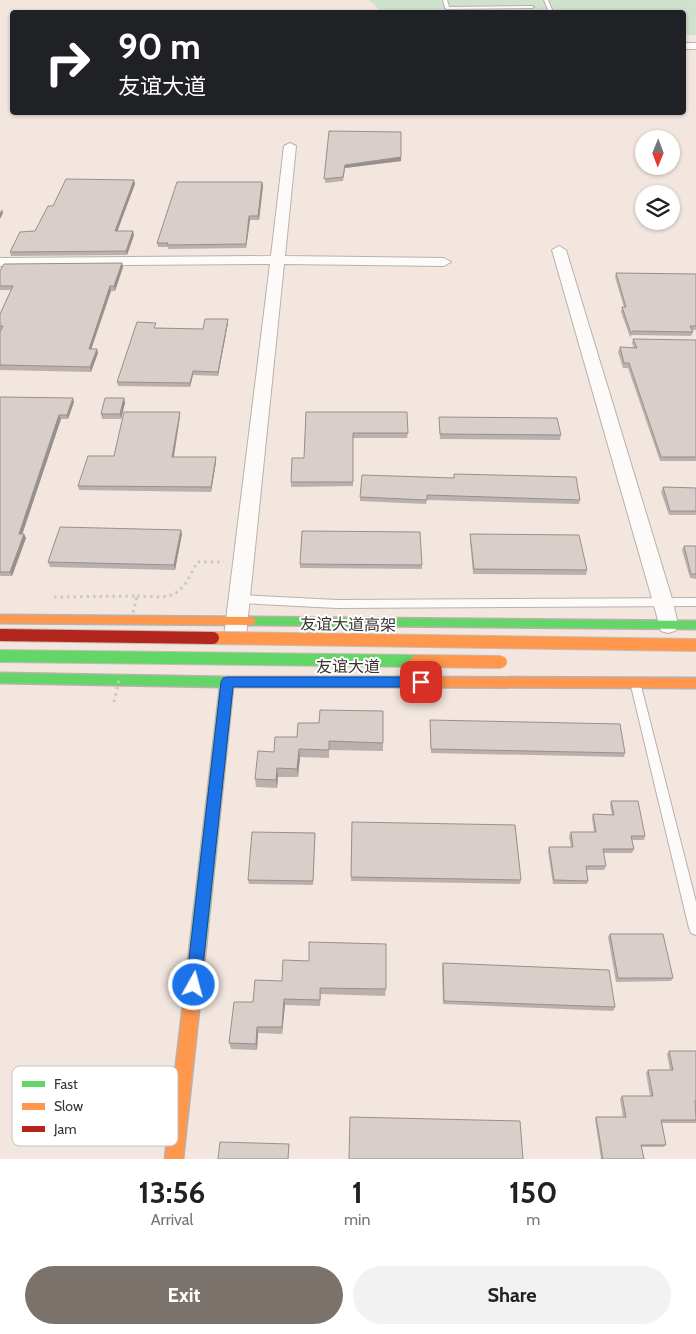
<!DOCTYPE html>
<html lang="en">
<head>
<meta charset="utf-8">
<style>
  :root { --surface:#fff; --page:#f2f2f2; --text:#202124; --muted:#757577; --accent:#7c726c }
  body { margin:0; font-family:Cabin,"Noto Sans SC",sans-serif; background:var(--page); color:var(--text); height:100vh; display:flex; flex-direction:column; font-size:19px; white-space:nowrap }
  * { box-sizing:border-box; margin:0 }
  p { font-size:16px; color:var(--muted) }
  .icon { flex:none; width:28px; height:28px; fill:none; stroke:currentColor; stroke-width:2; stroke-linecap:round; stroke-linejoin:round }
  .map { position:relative; height:1159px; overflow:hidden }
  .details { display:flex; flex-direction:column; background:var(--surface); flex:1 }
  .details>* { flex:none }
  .guide { position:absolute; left:10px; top:10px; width:676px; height:105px; border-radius:5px; box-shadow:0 1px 4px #0004; background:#202124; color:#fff; overflow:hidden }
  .needle { width:32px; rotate:181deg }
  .tools { position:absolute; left:635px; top:130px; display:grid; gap:10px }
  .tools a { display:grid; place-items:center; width:45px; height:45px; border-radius:50%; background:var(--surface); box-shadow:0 1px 4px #0004; font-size:25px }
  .pin { position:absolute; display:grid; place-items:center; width:42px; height:42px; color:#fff; margin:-21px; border-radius:10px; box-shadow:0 2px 8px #0006 }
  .me { position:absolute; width:55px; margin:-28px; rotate:7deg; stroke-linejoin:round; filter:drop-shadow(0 0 4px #0008) }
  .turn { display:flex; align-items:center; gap:18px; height:105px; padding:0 25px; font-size:22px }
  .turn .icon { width:65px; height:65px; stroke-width:2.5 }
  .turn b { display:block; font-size:35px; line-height:42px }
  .eta { display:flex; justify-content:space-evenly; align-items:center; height:85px; text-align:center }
  .eta b { font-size:30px; font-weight:800; line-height:35px }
  .button { display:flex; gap:10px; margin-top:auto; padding:10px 25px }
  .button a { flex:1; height:58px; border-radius:30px; background:var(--accent); color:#fff; font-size:20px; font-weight:800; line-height:58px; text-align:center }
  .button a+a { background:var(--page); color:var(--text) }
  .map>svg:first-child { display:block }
  .green { fill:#d0e1ce }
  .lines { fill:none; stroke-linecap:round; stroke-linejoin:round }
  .lane-casing { stroke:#b9b1ab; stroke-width:2 }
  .street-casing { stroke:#b9b1ab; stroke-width:2 }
  .fast-casing { stroke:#b9b1ab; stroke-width:3 }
  .slow-casing { stroke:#b9b1ab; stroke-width:3 }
  .path { stroke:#ccc8c6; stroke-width:3; stroke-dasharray:2.5 4; stroke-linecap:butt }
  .lane { fill:#fdfbfa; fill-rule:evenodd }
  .street { fill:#fdfbfa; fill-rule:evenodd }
  .fast { fill:#63d668; fill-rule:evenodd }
  .slow { fill:#ff974d; fill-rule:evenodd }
  .fast-bridge-casing { stroke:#cabab7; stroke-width:14; stroke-linecap:butt }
  .slow-bridge-casing { stroke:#cabab7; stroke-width:14; stroke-linecap:butt }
  .jam-bridge-casing { stroke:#cabab7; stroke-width:14; stroke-linecap:butt }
  .path-bridge { stroke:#ccc8c6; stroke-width:3; stroke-dasharray:2.5 4; stroke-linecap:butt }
  .fast-bridge { stroke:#63d668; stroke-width:12 }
  .slow-bridge { stroke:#ff974d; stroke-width:12 }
  .jam-bridge { stroke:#b3261e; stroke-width:12 }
  .wall { fill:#bab1ae }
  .shaded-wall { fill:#97908d }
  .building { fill:#d8ceca; stroke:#97908d }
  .route { fill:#1a73e8; stroke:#114b97 }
  .labels { text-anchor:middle; stroke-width:4; stroke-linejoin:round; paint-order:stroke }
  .street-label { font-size:16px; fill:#3c342e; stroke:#fff }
  .key { fill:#fff; stroke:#c4c2c0; stroke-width:1 }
  .key-label { font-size:14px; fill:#3c342e }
</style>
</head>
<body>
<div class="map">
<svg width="696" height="1159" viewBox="0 0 696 1159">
  <rect width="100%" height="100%" fill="#f2e6df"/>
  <path class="green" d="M 369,0 L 696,0 L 696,35 L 684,35 L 684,12 L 382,12 Z"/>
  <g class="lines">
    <defs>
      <path id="lane" d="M 443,0 L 447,0 L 449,7 L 532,6 L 534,7 L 532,8 L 447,9 L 445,8 Z
        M 544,0 L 548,0 L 553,12 L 549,12 Z
        M 240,595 L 337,600 L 696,598 L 696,606 L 337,608 L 240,603 L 236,602 L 235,599 L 236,596 Z
        M 635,678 L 639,679 L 640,682 L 696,902 L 696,935 L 691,933 L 689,928 L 630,682 L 631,679 Z"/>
      <path id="street" d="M 684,43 L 696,43 L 696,49 L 684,49 Z
        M 290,143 L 296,146 L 285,256 L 444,258 L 451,262 L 444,266 L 284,264 L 246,636 L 242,642 L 235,644 L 228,642 L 224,636 L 270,264 L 0,266 L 0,258 L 271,256 L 284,146 Z
        M 559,246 L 566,250 L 673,602 L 678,625 L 675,631 L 668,633 L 661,631 L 653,602 L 552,250 Z"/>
      <path id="fast" d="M 250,617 L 696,621 L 696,629 L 250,625 L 246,624 L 244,621 L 246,618 Z
        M 0,673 L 227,677 L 398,677 L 402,678 L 404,682 L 402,686 L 398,687 L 233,687 L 206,945 L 203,950 L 198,953 L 193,950 L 190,945 L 220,687 L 0,683 Z"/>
      <path id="slow" d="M 0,615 L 250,617 L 254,618 L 256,621 L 254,624 L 250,625 L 0,623 Z
        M 398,677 L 696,678 L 696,688 L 398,687 L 394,686 L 392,682 L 394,678 Z
        M 198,937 L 203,940 L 206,945 L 183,1159 L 165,1159 L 190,945 L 193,940 Z"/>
    </defs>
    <use href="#lane" class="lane-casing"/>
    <use href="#street" class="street-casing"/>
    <use href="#fast" class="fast-casing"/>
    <use href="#slow" class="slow-casing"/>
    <path class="path" d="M 137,596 C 176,598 180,598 197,562 L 224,562"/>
    <use href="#lane" class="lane"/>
    <use href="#street" class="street"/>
    <use href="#fast" class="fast"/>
    <use href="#slow" class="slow"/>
    <defs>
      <path id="fast-bridge" d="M 0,656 L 416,661"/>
      <path id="slow-bridge" d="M 213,638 L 696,645
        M 416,661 L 501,662"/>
      <path id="jam-bridge" d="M 0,635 L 213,638"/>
    </defs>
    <use href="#fast-bridge" class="fast-bridge-casing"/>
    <use href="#slow-bridge" class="slow-bridge-casing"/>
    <use href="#jam-bridge" class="jam-bridge-casing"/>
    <path class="path-bridge" d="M 54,597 L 137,596 L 133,613
      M 114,702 L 119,680"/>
    <use href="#fast-bridge" class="fast-bridge"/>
    <use href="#slow-bridge" class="slow-bridge"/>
    <use href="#jam-bridge" class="jam-bridge"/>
  </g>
  <path class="wall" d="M 329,131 L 401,161 L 345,168 L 343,181 L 325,183 Z
    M 262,182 L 263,186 L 259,220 L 250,220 L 246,248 L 168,249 L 168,247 L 158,247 L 157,243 Z
    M 135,184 L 117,231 L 133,231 L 134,235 L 127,255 L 11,256 L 10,252 L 35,231 L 53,206 Z
    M 122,263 L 123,267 L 115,291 L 111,291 L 91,349 L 97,349 L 98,353 L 91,372 L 0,370 L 0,314 L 11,290 L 0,290 L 0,271 Z
    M 616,273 L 696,274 L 696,330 L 692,330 L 693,332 L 691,336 L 632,335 L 630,337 L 621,312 L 622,307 L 624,307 L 615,277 Z
    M 228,323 L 218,376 L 193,375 L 190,387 L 118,386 L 117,382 L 157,327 L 156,328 L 203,329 Z
    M 633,339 L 696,341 L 696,461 L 660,461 L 628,368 L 623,368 L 618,352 L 620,347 L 634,348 L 632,343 Z
    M 0,397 L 74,402 L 68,419 L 61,419 L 22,534 L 24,534 L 26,538 L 12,576 L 0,576 Z
    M 124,398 L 125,403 L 121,419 L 102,419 L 101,414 Z
    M 180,412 L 180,416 L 174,457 L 216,457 L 216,462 L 211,492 L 79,490 L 78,486 L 114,456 Z
    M 306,412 L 408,433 L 407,438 L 353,438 L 353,486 L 291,487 L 291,482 L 304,458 Z
    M 439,417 L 561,435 L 560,440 L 440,439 Z
    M 454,474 L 580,500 L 579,504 L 427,500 L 426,504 L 360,501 L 360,497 L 454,478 Z
    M 663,487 L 696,488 L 696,515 L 669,515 L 661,492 Z
    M 182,534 L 175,570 L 50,567 L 48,562 Z
    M 470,534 L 587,570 L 586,575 L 473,574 L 470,539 Z
    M 684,546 L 696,546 L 696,579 L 690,578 L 682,550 Z
    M 300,564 L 422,565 L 422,569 L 300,568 Z
    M 430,720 L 625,753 L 624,757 L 431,753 Z
    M 297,737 L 383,743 L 383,751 L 329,750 L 329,758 L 300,757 L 298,777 L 278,777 L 277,788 L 256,787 L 255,779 L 274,752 Z
    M 611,801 L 645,836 L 644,840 L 632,840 L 634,849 L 632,853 L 603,853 L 606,866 L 604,870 L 586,870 L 588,881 L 587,884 L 553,884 L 548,851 L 549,847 L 571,847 L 569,836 L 571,832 L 594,832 L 592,818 L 593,814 L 612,815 L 610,805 Z
    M 352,822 L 521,880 L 520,884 L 351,881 Z
    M 315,833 L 313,885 L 249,884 L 248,880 Z
    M 610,934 L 673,978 L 671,981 L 616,982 L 608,937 Z
    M 443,963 L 615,1007 L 613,1011 L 443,1004 L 442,967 Z
    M 255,980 L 386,989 L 385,996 L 321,994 L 320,1006 L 285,1005 L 282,1034 L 258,1033 L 257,1050 L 231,1049 L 229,1043 L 253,1002 Z
    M 669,1051 L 696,1051 L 696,1123 L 662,1123 L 666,1145 L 663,1147 L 642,1147 L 644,1159 L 601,1159 L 595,1119 L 596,1117 L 623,1117 L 620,1099 L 622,1096 L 650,1096 L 646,1073 L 648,1070 L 670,1070 L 667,1054 Z"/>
  <path class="shaded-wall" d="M 401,157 L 401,161 L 345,168 L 343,181 L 345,165 Z
    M 134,180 L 135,184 L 116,235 L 115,231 Z
    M 262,182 L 263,186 L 259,220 L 258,216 Z
    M 2,209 L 3,213 L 0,219 L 0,213 Z
    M 249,216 L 250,220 L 246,248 L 246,244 Z
    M 133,231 L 134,235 L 127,255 L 126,251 Z
    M 122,263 L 123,267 L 115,291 L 114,286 Z
    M 110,286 L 111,291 L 90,353 L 89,349 Z
    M 228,319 L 228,323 L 218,376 L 218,372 Z
    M 97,349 L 98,353 L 91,372 L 90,367 Z
    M 193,371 L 193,375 L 190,387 L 190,383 Z
    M 73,398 L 74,402 L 68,419 L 67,415 Z
    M 124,398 L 125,403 L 121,419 L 120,414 Z
    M 180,412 L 180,416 L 173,461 L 172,457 Z
    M 59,415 L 61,419 L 21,538 L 19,534 Z
    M 216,457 L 216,462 L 211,492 L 211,487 Z
    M 181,530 L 182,534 L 175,570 L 174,565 Z
    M 24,534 L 26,538 L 12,576 L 10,572 Z
    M 299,749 L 300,757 L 298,777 L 297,769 Z
    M 277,768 L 278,777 L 277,788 L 276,780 Z
    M 284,999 L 285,1005 L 282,1034 L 282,1027 Z
    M 257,1027 L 258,1033 L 257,1050 L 256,1044 Z"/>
  <path class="building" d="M 329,131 L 401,132 L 401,157 L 345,165 L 343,177 L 324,179 Z
    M 66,179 L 134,180 L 115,231 L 133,231 L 126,251 L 10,252 L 20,232 L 35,231 L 48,206 L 53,206 Z
    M 177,182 L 262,182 L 258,216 L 249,216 L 246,244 L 167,245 L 168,243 L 157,243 Z
    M 122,263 L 114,286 L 110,286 L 89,349 L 97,349 L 90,367 L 0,365 L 0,332 L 3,326 L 0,326 L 0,314 L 13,286 L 0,286 L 0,271 L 4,264 Z
    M 616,273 L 696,274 L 696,326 L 690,326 L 693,332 L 633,331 L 631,333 L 622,307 L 626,307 Z
    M 205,319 L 228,319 L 218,372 L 193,371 L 190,383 L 117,382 L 137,322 L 156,323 L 154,328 L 203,329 Z
    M 633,339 L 696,340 L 696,457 L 661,457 L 629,363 L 624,363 L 620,347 L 637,348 Z
    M 0,397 L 73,398 L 67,415 L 59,415 L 19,534 L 24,534 L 10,572 L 0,572 Z
    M 105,398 L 124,398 L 120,414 L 101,414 Z
    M 124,412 L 180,412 L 172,457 L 216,457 L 211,487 L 78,486 L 88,456 L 114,456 Z
    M 306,412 L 407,412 L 408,433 L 353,433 L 353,482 L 291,482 L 292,458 L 304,458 Z
    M 439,417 L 557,418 L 561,435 L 440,434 Z
    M 454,474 L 576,477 L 580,500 L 427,495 L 427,500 L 360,497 L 362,475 L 454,478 Z
    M 663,487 L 696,488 L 696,511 L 670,511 Z
    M 60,527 L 181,530 L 174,565 L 48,562 Z
    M 302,531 L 420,532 L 422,565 L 300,564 Z
    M 470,534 L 579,535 L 587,570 L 474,569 Z
    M 684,546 L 696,546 L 696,574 L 691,574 Z
    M 320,710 L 383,711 L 383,743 L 329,741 L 329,750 L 299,749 L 297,769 L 277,768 L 276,780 L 255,779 L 258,751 L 274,752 L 275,737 L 297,737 L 298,723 L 319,723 Z
    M 430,720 L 620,724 L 625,753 L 431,749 Z
    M 611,801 L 638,801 L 645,836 L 631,836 L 634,849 L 603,849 L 606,866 L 586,866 L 588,881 L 554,880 L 549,847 L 573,847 L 571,832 L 596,832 L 593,814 L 614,815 Z
    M 352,822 L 515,825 L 521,880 L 351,877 Z
    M 252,832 L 315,833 L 313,881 L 248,880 Z
    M 610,934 L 663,934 L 673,978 L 618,978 Z
    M 309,942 L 386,944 L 386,989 L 320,988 L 320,1000 L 284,999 L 282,1027 L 257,1027 L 256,1044 L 229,1043 L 234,1002 L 253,1002 L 255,980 L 282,981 L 283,960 L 309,961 Z
    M 443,963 L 609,970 L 615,1007 L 444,1001 Z
    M 669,1051 L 696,1051 L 696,1101 L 695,1101 L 696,1120 L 661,1120 L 666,1145 L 641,1145 L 644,1159 L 603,1159 L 596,1117 L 626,1117 L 622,1096 L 653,1096 L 648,1070 L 673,1070 Z
    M 350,1117 L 520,1121 L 523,1159 L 349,1159 Z
    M 220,1142 L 289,1144 L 288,1159 L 218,1159 Z"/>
  <path class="route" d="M 227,677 L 421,677 L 426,678 L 428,682 L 426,685 L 421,687 L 233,687 L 201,985 L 199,991 L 194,993 L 188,991 L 186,985 L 221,682 L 223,678 Z"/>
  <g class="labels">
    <g class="street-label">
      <text transform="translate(348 624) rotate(1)" y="6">友谊大道高架</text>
      <text x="348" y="672">友谊大道</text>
    </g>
  </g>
  <rect x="12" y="1066" width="166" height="80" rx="8" class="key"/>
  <rect x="22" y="1081" width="23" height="6" fill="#63d668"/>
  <rect x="22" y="1103" width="23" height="7" fill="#ff974d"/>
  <rect x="22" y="1126" width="23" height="6" fill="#b3261e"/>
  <g class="key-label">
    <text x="54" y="1089">Fast</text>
    <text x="54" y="1111">Slow</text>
    <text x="54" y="1134">Jam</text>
  </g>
</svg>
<div class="tools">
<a><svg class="needle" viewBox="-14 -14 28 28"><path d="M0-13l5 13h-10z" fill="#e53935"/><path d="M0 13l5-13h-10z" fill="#757577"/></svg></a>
<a><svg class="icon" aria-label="layers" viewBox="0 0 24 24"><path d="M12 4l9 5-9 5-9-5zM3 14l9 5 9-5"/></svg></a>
</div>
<div class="pin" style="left:421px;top:682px;background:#d93025"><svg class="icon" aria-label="arrive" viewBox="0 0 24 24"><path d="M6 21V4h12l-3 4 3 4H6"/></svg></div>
<svg class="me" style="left:194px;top:985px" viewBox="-20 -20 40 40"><circle r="17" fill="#1a73e8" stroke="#fff" stroke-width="3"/><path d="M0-11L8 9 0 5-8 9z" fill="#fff"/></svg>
<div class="guide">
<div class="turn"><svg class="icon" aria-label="right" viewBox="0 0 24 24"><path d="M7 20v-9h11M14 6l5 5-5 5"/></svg><div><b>90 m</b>友谊大道</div></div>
</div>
</div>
<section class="details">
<div class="eta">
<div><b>13:56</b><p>Arrival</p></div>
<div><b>1</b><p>min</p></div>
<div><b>150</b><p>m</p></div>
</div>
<div class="button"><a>Exit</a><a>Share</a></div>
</section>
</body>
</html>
